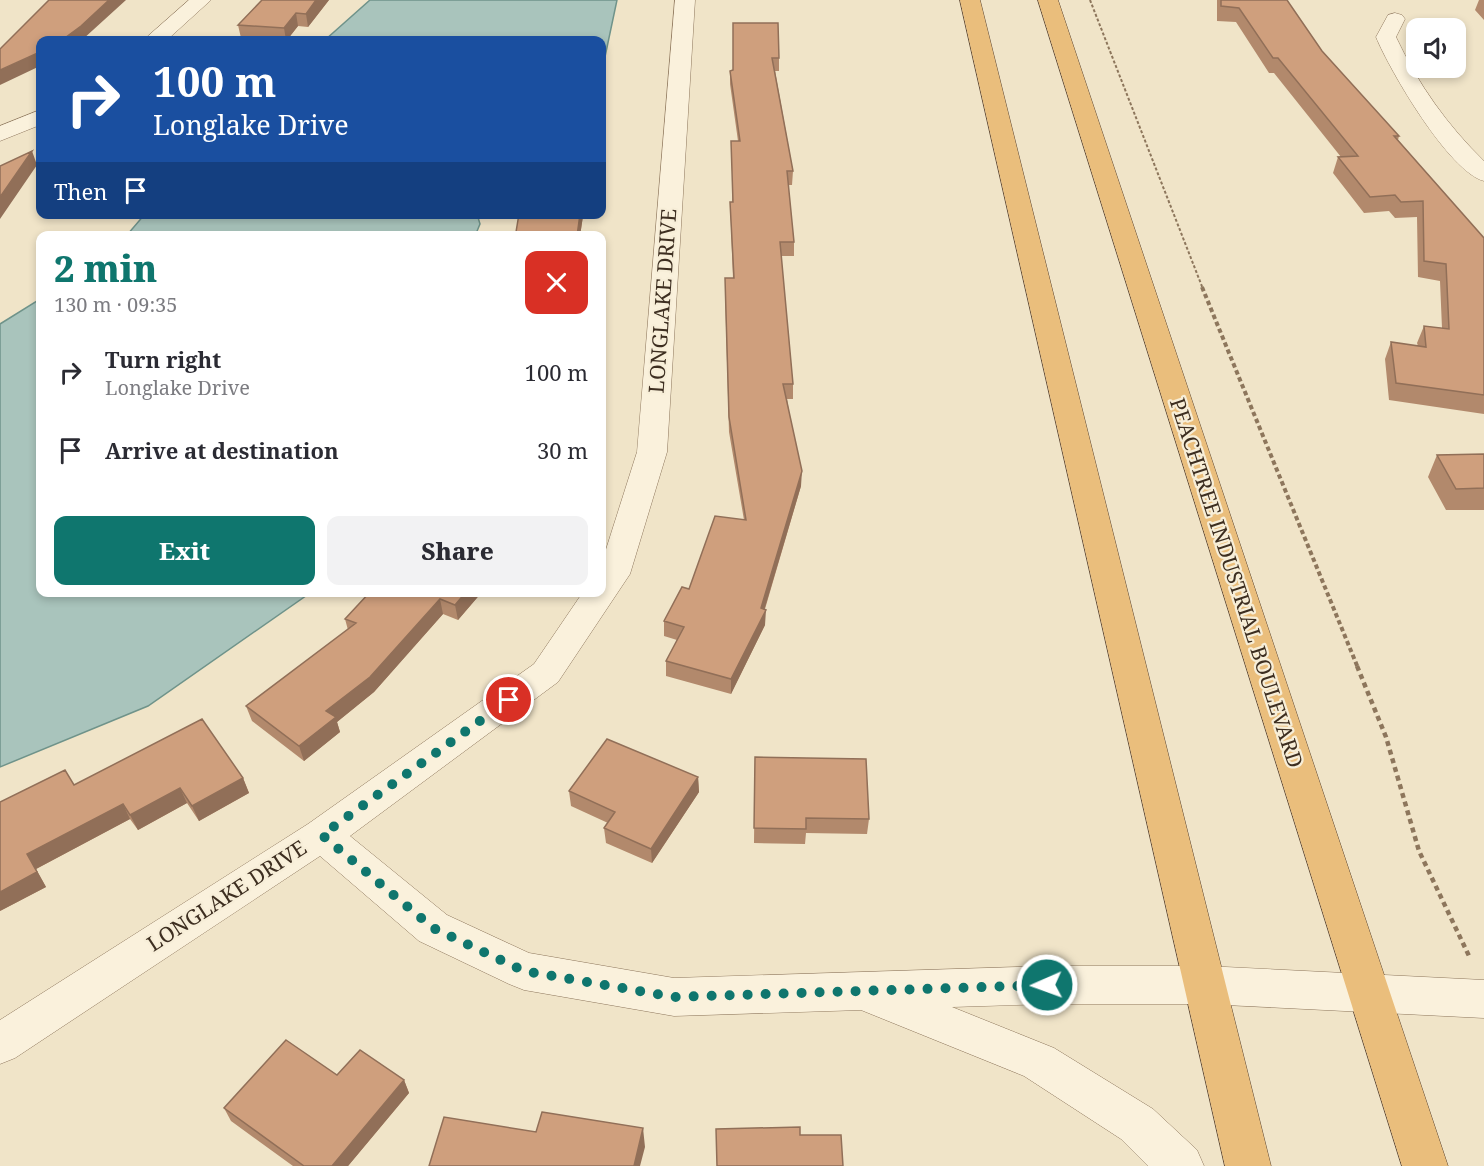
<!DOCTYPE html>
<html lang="en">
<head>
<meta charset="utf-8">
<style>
  :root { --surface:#fff; --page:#f2f2f3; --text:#2b2b33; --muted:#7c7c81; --accent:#0f766e }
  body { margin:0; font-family:"Noto Serif",serif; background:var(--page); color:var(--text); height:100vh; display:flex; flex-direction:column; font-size:22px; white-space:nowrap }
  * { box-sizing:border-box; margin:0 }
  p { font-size:20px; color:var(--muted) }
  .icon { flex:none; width:33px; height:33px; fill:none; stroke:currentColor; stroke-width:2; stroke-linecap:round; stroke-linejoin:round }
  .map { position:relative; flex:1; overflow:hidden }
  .side { position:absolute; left:36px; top:231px; width:570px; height:366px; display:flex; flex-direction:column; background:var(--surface); border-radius:12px; box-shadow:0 3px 9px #0003 }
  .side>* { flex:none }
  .top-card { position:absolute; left:36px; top:36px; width:570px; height:183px; border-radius:12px; box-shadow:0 3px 9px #0003; background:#1a4fa0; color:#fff; overflow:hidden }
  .fabs { position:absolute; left:1406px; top:18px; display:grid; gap:12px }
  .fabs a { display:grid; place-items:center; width:60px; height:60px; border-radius:12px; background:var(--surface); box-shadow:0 3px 9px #0003; font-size:30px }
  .pin { position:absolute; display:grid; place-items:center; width:51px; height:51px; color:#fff; margin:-26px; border:3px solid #fff; border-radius:50%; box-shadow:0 2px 6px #0007 }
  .me { position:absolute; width:66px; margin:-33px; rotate:268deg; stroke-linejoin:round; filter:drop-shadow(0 0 4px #0008) }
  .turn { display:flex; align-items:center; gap:21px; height:126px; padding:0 18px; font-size:27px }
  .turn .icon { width:78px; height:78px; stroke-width:2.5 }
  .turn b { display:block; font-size:42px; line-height:51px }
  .then { display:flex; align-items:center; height:57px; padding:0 18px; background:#0003; gap:12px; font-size:22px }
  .round { display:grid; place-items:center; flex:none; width:63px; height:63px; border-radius:12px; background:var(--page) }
  .headline { display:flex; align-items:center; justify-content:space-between; height:102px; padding:0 18px }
  h1 { font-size:36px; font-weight:800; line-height:45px; color:var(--accent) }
  .primary-button { display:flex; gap:12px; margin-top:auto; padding:12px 18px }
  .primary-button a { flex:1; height:69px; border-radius:12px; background:var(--accent); color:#fff; font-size:24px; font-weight:800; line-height:69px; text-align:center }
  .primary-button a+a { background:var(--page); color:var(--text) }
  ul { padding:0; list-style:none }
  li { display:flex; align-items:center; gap:18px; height:78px; padding:0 18px }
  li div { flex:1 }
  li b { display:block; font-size:22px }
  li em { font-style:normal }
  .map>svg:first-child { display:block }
  .water { fill:#a9c4bc; stroke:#6f938a; stroke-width:1.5 }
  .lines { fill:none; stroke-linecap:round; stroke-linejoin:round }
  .minor-casing { stroke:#8d765c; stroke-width:1 }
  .trunk-casing { stroke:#5b4430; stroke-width:1 }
  .path-far2 { stroke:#8d765c; stroke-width:2; stroke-dasharray:3 2; stroke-linecap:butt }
  .path-far1 { stroke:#8d765c; stroke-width:4; stroke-dasharray:4.5 3; stroke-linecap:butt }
  .path { stroke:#8d765c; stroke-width:4.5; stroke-dasharray:5 4; stroke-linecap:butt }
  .minor { fill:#faf1dc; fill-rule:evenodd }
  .trunk { fill:#eabe7c; fill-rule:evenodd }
  .wall { fill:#b2896c }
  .shaded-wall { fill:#916f58 }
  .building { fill:#cf9f7d; stroke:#916f58; stroke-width:1.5 }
  .route { stroke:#0f766e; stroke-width:10; stroke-dasharray:0 18 }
  .labels { text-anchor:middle; stroke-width:4.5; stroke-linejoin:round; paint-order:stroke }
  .street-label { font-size:21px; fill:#3d2e20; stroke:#f7eed8 }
</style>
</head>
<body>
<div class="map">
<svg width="1484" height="1166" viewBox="0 0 1484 1166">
  <rect width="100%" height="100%" fill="#f0e4c8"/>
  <path class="water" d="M 370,0 L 617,0 L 602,71 L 602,40 L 325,40 Z
    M 145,214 L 477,214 L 480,224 L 475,236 L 127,235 Z
    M 40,299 L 40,592 L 310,593 L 148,706 L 0,767 L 0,324 Z"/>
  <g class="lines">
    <defs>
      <path id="minor" d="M 189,0 L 211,0 L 167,40 L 145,40 L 148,36 Z
        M 675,0 L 695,0 L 667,452 L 630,574 L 558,682 L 350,836 L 447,915 L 529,953 L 674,978 L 1047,966 L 1205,966 L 1484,980 L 1484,1018 L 1205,1004 L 1047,1004 L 952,1007 L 1054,1048 L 1153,1109 L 1197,1150 L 1204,1166 L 1148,1166 L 1121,1139 L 1024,1076 L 861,1010 L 674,1016 L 524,990 L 509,984 L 419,941 L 320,856 L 15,1058 L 0,1064 L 0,1020 L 308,824 L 534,664 L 583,592 L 602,592 L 602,562 L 637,452 Z
        M 1395,13 L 1402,15 L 1405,19 L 1396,37 C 1418,84 1447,125 1484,161 L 1484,181 C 1449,172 1390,71 1376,37 L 1388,15 Z
        M 40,110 L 40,125 L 0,141 L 0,126 Z"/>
      <path id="trunk" d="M 960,0 L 980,0 L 1271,1166 L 1225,1166 Z
        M 1038,0 L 1058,0 L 1448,1166 L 1402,1166 Z"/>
    </defs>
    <use href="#minor" class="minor-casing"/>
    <use href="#trunk" class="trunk-casing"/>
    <path class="path-far2" d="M 1090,0 L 1203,289"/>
    <path class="path-far1" d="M 1202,287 L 1358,668"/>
    <path class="path" d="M 1357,666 L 1386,737 L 1419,851 L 1470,958"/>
    <use href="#minor" class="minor"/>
    <use href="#trunk" class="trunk"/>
  </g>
  <path class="wall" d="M 262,0 L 329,0 L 308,27 L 298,26 L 287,40 L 270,40 L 241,38 L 238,25 Z
    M 1217,0 L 1287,0 L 1322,51 L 1399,136 L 1398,140 L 1484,238 L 1484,414 L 1389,400 L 1385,359 L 1391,342 L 1418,346 L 1417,343 L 1424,326 L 1442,328 L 1440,281 L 1418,277 L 1417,217 L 1395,218 L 1389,211 L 1364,213 L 1333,173 L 1338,157 L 1341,157 L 1274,73 L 1269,73 L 1236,22 L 1217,21 Z
    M 1479,0 L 1484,0 L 1484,20 L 1475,10 Z
    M 733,23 L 779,58 L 779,71 L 775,71 L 793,171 L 792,185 L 788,185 L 794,242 L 794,256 L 781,256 L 793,384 L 793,399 L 787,399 L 801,486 L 765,609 L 765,625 L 731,694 L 666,676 L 666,661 L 677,640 L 664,636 L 664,621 L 744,520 L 729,432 L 725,293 L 733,278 L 730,202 L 732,202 L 738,141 L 730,84 L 730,71 L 733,70 Z
    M 519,214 L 592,214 L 591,216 L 583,216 L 580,236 L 517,236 L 516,232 Z
    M 1484,454 L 1484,510 L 1446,510 L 1428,477 L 1437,455 Z
    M 370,592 L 482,592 L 458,620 L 443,614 L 374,692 L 337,722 L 340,732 L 304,761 L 252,721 L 246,706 L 348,630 L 345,619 Z
    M 755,757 L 869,819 L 867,834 L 806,833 L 805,844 L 754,843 Z
    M 698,777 L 699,792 L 652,863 L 606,843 L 604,828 L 608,823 L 571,806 L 569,791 Z
    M 243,778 L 249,793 L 199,821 L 187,803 L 138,830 L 130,819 L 36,869 L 46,887 L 0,911 L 74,785 Z
    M 337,1075 L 404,1080 L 409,1093 L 348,1166 L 293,1166 L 231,1121 L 224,1108 Z"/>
  <path class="shaded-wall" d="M 109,0 L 126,0 L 82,40 L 62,40 Z
    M 316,0 L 329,0 L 308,27 L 306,14 Z
    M 296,13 L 298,26 L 287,40 L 286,40 L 284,28 Z
    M 40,52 L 40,66 L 0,85 L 0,70 Z
    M 32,151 L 37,165 L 0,219 L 0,197 Z
    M 580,214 L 583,214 L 583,216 L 580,236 L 577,236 Z
    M 802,471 L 801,486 L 763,614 L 766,610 L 765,625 L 731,694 L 731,679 Z
    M 466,592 L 482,592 L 458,620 L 455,605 Z
    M 440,599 L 443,614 L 374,692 L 337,722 L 340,732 L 304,761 L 299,746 L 326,711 Z
    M 698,777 L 699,792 L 652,863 L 651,849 Z
    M 243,778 L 249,793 L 199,821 L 192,806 Z
    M 180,788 L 187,803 L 138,830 L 130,815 Z
    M 123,804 L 130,819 L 36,869 L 46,887 L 0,911 L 0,892 L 27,854 Z
    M 404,1080 L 409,1093 L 348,1166 L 332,1166 Z
    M 643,1128 L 645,1147 L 640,1166 L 634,1166 Z"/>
  <path class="building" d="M 49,0 L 109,0 L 81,26 L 62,40 L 40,40 L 40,52 L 0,70 L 0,49 Z
    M 262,0 L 316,0 L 306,14 L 296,13 L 284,28 L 238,25 Z
    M 1221,0 L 1287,0 L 1322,51 L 1399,136 L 1394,136 L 1484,238 L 1484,395 L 1396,383 L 1391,342 L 1426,347 L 1424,326 L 1449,329 L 1446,264 L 1424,261 L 1423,201 L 1401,202 L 1395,195 L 1370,197 L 1338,157 L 1358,156 L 1278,58 L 1273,58 L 1239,8 L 1221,6 Z
    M 733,23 L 778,23 L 779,58 L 772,58 L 793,171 L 787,171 L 794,242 L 780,242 L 793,384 L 783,384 L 802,471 L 761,608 L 766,610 L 731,679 L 666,661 L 684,627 L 664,621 L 682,587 L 689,589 L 715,516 L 746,520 L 729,417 L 725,278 L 734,278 L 730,202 L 733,202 L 731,141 L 740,141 L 730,71 L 733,70 Z
    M 219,37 L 262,40 L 216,40 Z
    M 32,151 L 0,197 L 0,166 Z
    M 519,214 L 580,214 L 577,236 L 521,236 L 521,232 L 516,232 Z
    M 1484,454 L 1484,488 L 1456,489 L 1437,455 Z
    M 370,592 L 466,592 L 455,605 L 440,599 L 370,677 L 326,711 L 336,717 L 299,746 L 246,706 L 356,623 L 345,619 Z
    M 202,719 L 243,778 L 192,806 L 180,788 L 130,815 L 123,804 L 27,854 L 37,872 L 0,892 L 0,802 L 65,770 L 74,785 Z
    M 607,739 L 698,777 L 651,849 L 604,828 L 615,812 L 569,791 Z
    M 755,757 L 866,759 L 869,819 L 806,818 L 806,829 L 754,828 Z
    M 286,1040 L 337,1075 L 360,1050 L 404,1080 L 332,1166 L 304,1166 L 224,1108 Z
    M 542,1112 L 643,1128 L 634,1166 L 429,1166 L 444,1117 L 536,1132 Z
    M 800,1127 L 800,1135 L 841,1135 L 843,1166 L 717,1166 L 716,1129 Z"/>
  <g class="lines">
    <path class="route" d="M 509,700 L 322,835 L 433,928 L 524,971 L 674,997 L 1047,985"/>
  </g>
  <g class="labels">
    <g class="street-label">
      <text transform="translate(663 301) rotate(-86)" y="7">LONGLAKE DRIVE</text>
      <text transform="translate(1236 583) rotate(72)" y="7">PEACHTREE INDUSTRIAL BOULEVARD</text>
      <text transform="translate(227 896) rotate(-33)" y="7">LONGLAKE DRIVE</text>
    </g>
  </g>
</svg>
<div class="fabs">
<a><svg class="icon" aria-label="sound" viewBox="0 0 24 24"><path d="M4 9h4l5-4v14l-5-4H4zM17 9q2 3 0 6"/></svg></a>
</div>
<div class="pin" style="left:509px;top:700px;background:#d93025"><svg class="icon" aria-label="arrive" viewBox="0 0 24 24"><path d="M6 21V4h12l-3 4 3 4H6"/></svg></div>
<svg class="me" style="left:1047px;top:985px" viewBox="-20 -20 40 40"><circle r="17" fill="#0f766e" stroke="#fff" stroke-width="3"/><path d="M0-11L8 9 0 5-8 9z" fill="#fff"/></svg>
<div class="top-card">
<div class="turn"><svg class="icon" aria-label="right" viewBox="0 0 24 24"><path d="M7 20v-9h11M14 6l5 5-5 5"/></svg><div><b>100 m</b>Longlake Drive</div></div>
<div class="then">Then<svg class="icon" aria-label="arrive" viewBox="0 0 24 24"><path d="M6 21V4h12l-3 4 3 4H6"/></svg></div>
</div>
<section class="side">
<div class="headline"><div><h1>2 min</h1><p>130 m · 09:35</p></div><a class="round" style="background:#d93025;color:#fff"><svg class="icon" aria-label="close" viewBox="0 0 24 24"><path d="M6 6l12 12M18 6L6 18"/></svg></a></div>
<ul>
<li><svg class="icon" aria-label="right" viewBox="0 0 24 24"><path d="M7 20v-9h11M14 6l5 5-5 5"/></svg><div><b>Turn right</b><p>Longlake Drive</p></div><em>100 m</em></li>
<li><svg class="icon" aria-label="arrive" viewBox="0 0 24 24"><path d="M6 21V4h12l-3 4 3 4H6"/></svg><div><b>Arrive at destination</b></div><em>30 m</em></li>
</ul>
<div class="primary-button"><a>Exit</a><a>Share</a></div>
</section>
</div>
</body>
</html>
